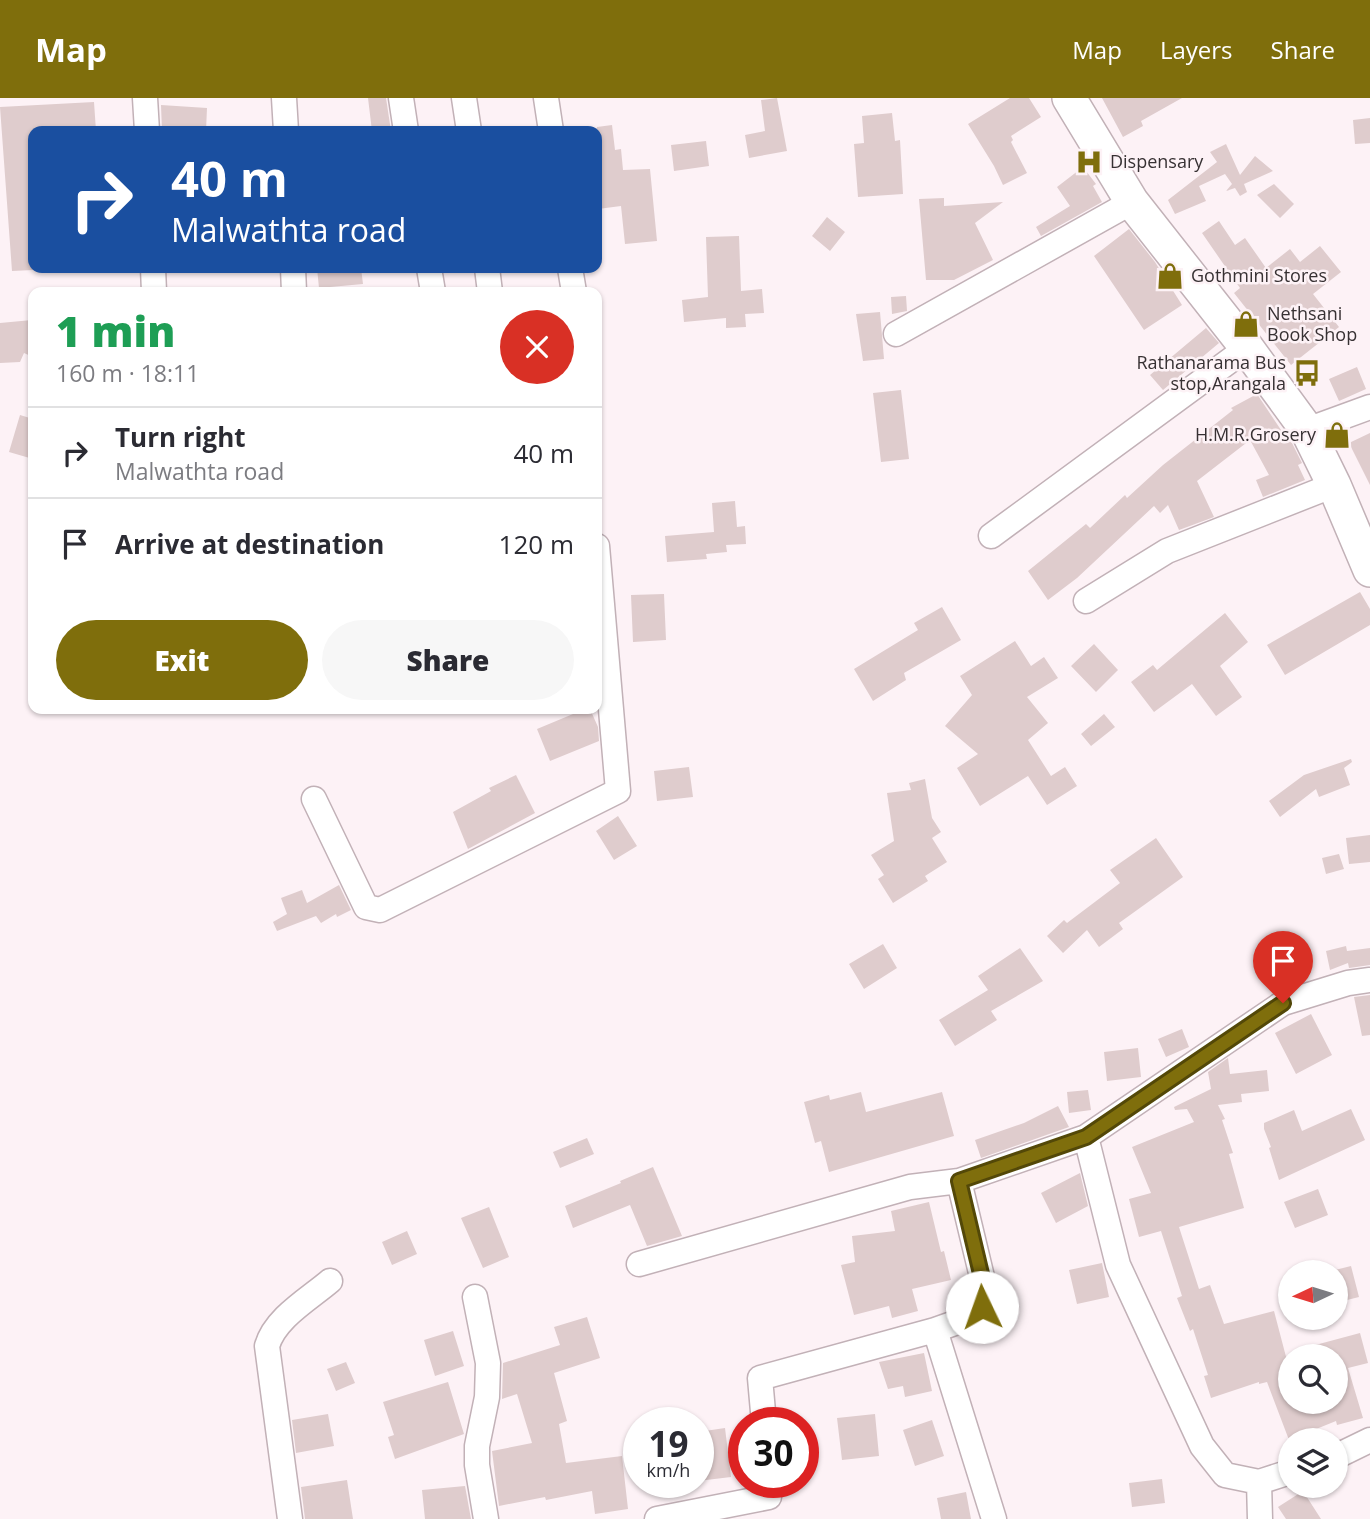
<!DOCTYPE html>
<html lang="en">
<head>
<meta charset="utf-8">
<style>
  :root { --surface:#fff; --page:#f7f7f7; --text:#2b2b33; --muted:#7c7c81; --line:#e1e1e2; --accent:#7f6e0c }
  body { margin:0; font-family:"Open Sans",sans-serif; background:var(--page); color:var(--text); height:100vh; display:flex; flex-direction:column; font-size:26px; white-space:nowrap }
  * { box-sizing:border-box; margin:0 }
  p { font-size:23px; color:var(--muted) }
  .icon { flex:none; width:38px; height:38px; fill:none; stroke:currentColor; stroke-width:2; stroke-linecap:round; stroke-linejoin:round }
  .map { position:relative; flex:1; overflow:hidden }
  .details { position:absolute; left:28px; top:189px; width:574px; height:427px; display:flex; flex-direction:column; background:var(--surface); border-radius:14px; box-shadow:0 2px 5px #0004 }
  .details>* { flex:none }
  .top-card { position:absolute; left:28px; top:28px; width:574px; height:147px; border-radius:14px; box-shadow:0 2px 5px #0004; background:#1a4fa0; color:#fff; overflow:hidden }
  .needle { width:46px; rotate:266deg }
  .tools { position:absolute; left:1278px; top:1162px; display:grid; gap:14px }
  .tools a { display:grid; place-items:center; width:70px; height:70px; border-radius:50%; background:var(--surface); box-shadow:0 2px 5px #0004; font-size:35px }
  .speed { position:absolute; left:623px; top:1309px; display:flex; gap:14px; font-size:35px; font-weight:700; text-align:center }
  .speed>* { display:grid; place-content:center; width:91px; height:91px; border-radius:50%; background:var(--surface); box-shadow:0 2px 5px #0004; line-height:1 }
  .speed small { font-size:18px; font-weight:400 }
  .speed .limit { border:10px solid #d22; background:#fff; color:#111 }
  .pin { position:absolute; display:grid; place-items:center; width:60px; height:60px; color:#fff; margin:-72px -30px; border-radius:50% 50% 50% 0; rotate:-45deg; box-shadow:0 0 7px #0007 }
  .pin .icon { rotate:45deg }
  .me { position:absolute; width:77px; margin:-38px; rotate:357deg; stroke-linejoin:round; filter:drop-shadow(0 0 5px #0008) }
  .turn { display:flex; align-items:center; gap:24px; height:147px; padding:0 28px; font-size:32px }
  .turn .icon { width:91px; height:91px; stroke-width:2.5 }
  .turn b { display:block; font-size:49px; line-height:60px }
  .round { display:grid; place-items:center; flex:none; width:74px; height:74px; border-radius:37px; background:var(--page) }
  .headline { display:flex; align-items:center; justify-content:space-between; height:119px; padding:0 28px }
  h1 { font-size:42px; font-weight:800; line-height:52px; color:#1e9e55 }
  .primary-button { display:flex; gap:14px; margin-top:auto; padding:14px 28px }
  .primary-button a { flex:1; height:80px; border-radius:42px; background:var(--accent); color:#fff; font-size:28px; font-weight:800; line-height:80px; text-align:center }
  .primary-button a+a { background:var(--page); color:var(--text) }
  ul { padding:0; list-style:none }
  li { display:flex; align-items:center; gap:21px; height:91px; padding:0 28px; border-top:2px solid var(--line) }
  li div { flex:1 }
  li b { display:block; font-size:26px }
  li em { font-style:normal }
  header { display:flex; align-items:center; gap:42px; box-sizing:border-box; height:98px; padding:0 35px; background:var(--accent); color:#fff }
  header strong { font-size:33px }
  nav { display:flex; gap:38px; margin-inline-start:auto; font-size:24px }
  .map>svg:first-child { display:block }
  .building { fill:#dfcccd }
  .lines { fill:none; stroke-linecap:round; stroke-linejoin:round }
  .street-casing { stroke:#c2b1b7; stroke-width:27 }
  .secondary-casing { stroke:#c2b1b7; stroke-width:36 }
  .street { stroke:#fff; stroke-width:24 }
  .secondary { stroke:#fff; stroke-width:33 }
  .route-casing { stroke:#534808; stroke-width:18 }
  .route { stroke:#7f6e0c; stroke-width:12 }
  .labels { text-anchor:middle; stroke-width:5; stroke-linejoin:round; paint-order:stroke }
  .poi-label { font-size:18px; fill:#373133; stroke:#fdf2f6; text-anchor:start }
</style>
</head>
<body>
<header>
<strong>Map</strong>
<nav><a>Map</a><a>Layers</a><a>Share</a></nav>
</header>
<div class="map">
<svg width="1370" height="1421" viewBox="0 0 1370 1421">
  <rect width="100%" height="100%" fill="#fdf2f6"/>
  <path class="building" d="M 368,0 L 386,0 L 391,33 L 372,33 Z
    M 777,0 L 787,53 L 749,60 L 745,37 L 765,33 L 761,2 Z
    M 1010,0 L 1029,0 L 1041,19 L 1011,38 L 1013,42 L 1011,44 L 1013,48 L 1027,75 L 1003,87 L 994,68 L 968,26 Z
    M 1102,0 L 1182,0 L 1141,23 L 1143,28 L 1123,39 Z
    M 94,4 L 96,33 L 33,33 L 33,172 L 12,173 L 0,9 Z
    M 161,7 L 207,10 L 206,33 L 162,33 Z
    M 892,15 L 895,43 L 900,42 L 903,96 L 858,99 L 854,46 L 864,45 L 862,18 Z
    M 1370,20 L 1370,45 L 1355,46 L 1353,22 Z
    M 612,27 L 615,52 L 621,51 L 623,72 L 650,71 L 657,143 L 625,146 L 621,108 L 598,111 L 597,29 Z
    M 706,43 L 709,68 L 674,73 L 671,47 Z
    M 1226,46 L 1240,77 L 1255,58 L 1273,73 L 1244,86 L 1247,94 L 1240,98 L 1235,90 L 1226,93 L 1232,86 L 1225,76 L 1199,88 L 1206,103 L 1175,116 L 1168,102 L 1217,64 L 1210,54 Z
    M 1083,69 L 1096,86 L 1093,88 L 1102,104 L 1041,138 L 1036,129 L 1070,108 L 1057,89 Z
    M 1274,86 L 1294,106 L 1280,120 L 1257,97 Z
    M 944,100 L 944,108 L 1003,104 L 975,125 L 993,162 L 954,182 L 926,182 L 919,101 Z
    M 827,119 L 845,134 L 830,153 L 812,138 Z
    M 1219,123 L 1235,147 L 1245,140 L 1266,170 L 1290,151 L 1300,164 L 1320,148 L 1341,174 L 1313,196 L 1339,229 L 1291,267 L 1234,195 L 1240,190 L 1202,135 Z
    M 1129,131 L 1155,164 L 1182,207 L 1144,232 L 1094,158 Z
    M 739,138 L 741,193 L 762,191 L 764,215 L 745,216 L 746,229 L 726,230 L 726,220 L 684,224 L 682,202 L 708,199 L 706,139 Z
    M 317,170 L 361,170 L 363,186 L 319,190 Z
    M 906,198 L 907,213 L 892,216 L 891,199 Z
    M 880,214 L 884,261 L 863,263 L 856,216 Z
    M 32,222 L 33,259 L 24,255 L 20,264 L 0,265 L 0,225 Z
    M 1206,230 L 1219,245 L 1163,292 L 1150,277 Z
    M 1357,269 L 1366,291 L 1339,303 L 1329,281 Z
    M 901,292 L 909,361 L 881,364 L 873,295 Z
    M 1257,296 L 1289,344 L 1291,343 L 1302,365 L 1298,367 L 1305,382 L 1263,399 L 1256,382 L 1269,377 L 1250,342 L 1197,383 L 1214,419 L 1179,432 L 1168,407 L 1160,415 L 1154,408 L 1077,480 L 1048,502 L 1028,473 L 1086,426 L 1090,430 L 1125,397 L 1127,400 L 1163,367 L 1233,312 L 1231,310 Z
    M 20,317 L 33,321 L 33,361 L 9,354 Z
    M 1370,335 L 1370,387 L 1349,345 Z
    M 735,403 L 737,429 L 745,428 L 746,446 L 726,447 L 727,454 L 706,456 L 707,461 L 667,464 L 665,438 L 714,434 L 712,405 Z
    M 1360,494 L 1370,511 L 1370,527 L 1285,577 L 1267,547 Z
    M 664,496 L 666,542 L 633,544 L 631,497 Z
    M 942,509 L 961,542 L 904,575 L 906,582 L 873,603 L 854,571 L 918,532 L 914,525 Z
    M 1225,515 L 1248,544 L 1220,568 L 1242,599 L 1216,618 L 1192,586 L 1154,614 L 1131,584 L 1153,567 L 1157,572 Z
    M 1015,543 L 1031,568 L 1044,559 L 1058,580 L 1027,599 L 1048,625 L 1028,642 L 1051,678 L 1065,669 L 1077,688 L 1047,707 L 1028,678 L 980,708 L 957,670 L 978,656 L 945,628 L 972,597 L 960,578 Z
    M 1094,546 L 1118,572 L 1096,594 L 1071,568 Z
    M 585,611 L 590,611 L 598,629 L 599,643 L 550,663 L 537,631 Z
    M 1104,616 L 1115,629 L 1091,648 L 1081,636 Z
    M 1351,661 L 1352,664 L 1344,670 L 1350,687 L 1319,699 L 1316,691 L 1280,719 L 1269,703 L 1304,677 Z
    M 689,669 L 693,699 L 657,703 L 654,673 Z
    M 516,677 L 535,715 L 468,751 L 453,714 L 491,693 L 489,690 Z
    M 925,681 L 932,720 L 941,734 L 932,740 L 947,764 L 925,778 L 928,783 L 893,805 L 878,781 L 884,777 L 871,757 L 894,743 L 887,695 L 911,692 L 909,685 Z
    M 618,718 L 637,748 L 614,762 L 596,733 Z
    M 1370,737 L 1370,764 L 1349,766 L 1346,740 Z
    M 1156,740 L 1183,779 L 1119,825 L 1123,831 L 1099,849 L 1087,832 L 1063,855 L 1047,838 L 1064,822 L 1067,825 L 1120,785 L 1110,772 Z
    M 1339,756 L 1344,771 L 1326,776 L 1322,760 Z
    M 339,787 L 351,812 L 337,819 L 336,816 L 321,825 L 316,818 L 277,833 L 273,824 L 287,816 L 281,800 L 302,792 L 307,805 Z
    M 883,846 L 897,870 L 864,891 L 849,866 Z
    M 1346,848 L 1347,853 L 1370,850 L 1370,867 L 1349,870 L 1348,865 L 1330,872 L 1326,853 Z
    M 1020,850 L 1043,883 L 991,913 L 997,922 L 955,948 L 939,922 L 988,892 L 978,878 Z
    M 1370,897 L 1370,937 L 1362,938 L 1354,899 Z
    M 1311,916 L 1332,957 L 1296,976 L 1275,935 Z
    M 1182,931 L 1189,949 L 1166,959 L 1158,941 Z
    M 1138,950 L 1141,979 L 1107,983 L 1104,954 Z
    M 1228,960 L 1230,976 L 1267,972 L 1269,993 L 1241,996 L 1242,1004 L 1218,1007 L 1225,1021 L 1222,1022 L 1233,1055 L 1229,1056 L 1244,1110 L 1179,1129 L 1199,1191 L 1210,1187 L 1224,1226 L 1274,1213 L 1290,1274 L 1290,1304 L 1335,1304 L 1335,1258 L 1294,1258 L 1293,1253 L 1360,1235 L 1368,1265 L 1348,1270 L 1363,1320 L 1337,1327 L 1336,1323 L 1289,1342 L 1267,1284 L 1259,1286 L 1259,1284 L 1211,1300 L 1204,1278 L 1208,1277 L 1193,1231 L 1190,1233 L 1177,1200 L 1182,1198 L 1161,1133 L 1139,1139 L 1129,1101 L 1151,1095 L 1132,1049 L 1194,1024 L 1187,1011 L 1175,1012 L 1174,1009 L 1211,991 L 1208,974 Z
    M 1088,992 L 1091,1012 L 1069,1015 L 1067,994 Z
    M 861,994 L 866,1014 L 942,994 L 954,1038 L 829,1074 L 821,1043 L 815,1045 L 804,1004 L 829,997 L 830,1002 Z
    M 1058,1008 L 1069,1029 L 981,1060 L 975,1042 L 1024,1025 Z
    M 1351,1011 L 1365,1042 L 1279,1082 L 1269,1050 L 1271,1049 L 1264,1031 L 1264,1025 L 1294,1012 L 1302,1033 Z
    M 587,1040 L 594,1056 L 560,1070 L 553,1054 Z
    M 653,1069 L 682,1138 L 647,1148 L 630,1107 L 573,1130 L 565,1108 L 621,1085 L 620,1083 Z
    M 1080,1075 L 1088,1108 L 1056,1125 L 1041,1095 Z
    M 1318,1091 L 1328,1117 L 1295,1130 L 1284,1104 Z
    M 929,1104 L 941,1154 L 944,1153 L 951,1182 L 912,1191 L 918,1213 L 892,1220 L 889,1208 L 854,1217 L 841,1167 L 855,1164 L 852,1138 L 895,1133 L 891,1113 Z
    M 489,1109 L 509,1159 L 483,1170 L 461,1120 Z
    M 407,1133 L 417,1156 L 392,1167 L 382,1144 Z
    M 1102,1165 L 1109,1199 L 1077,1206 L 1069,1172 Z
    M 1351,1168 L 1359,1199 L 1335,1205 L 1335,1172 Z
    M 587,1219 L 600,1260 L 554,1275 L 567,1323 L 559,1326 L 566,1365 L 622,1358 L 628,1411 L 595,1416 L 592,1393 L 546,1402 L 545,1399 L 499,1408 L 492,1353 L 532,1345 L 517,1296 L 502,1301 L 503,1265 L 560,1247 L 554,1229 Z
    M 453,1233 L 464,1268 L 435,1278 L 424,1242 Z
    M 924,1255 L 932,1293 L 905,1299 L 903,1288 L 888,1291 L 879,1264 Z
    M 346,1264 L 355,1285 L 336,1293 L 327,1271 Z
    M 448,1284 L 464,1336 L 395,1361 L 388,1339 L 394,1337 L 383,1304 Z
    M 328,1316 L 334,1348 L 296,1355 L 292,1322 Z
    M 875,1316 L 879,1358 L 842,1362 L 837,1320 Z
    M 932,1322 L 944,1358 L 915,1368 L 903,1332 Z
    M 725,1330 L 731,1379 L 698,1383 L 698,1334 Z
    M 1162,1381 L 1165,1405 L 1132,1409 L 1129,1385 Z
    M 347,1382 L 353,1421 L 305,1421 L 301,1389 Z
    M 465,1388 L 471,1421 L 425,1421 L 422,1392 Z
    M 1303,1393 L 1321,1421 L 1286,1421 L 1278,1409 Z
    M 966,1394 L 971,1421 L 941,1421 L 937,1400 Z"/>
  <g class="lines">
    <defs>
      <path id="street" d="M 145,0 L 147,33
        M 284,0 L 286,33
        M 401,0 L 406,33
        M 464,0 L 469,33
        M 546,0 L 551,33
        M 153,170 L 154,194
        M 293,170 L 294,194
        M 429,170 L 433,194
        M 487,170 L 490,194
        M 570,170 L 574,194
        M 896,236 L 1132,104
        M 1307,332 L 1370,309
        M 991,438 L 1247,250
        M 1086,503 L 1167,453 L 1334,387
        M 314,701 L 366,809 L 380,812 L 618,693 L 597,448
        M 1086,1039 L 1118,1167 L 1202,1348 L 1225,1377 L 1259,1384 L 1290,1374
        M 639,1166 L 910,1089 L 959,1083
        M 475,1199 L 488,1265 L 487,1299 L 477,1348 L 477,1367 L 486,1421
        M 764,1325 L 760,1280 L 935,1232
        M 1335,1359 L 1370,1342
        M 1259,1384 L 1260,1421
        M 290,1421 L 267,1248 C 275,1220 309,1201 330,1183
        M 657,1421 L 769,1399 L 768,1384
        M 994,1421 L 935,1232 L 966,1221 L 982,1209 L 982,1179 L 959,1083 L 1086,1039 L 1283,905 L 1348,885 L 1370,882"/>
      <path id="secondary" d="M 1069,0 L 1132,104 L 1247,250 L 1307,332 L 1334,387 L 1370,472"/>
    </defs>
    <use href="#street" class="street-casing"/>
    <use href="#secondary" class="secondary-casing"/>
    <use href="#street" class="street"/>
    <use href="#secondary" class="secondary"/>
  </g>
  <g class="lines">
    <defs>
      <path id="route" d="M 982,1209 L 982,1180 L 959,1083 L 1086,1039 L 1283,905"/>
    </defs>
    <use href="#route" class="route-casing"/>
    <use href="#route" class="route"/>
  </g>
  <defs>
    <symbol id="hospital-bare" viewBox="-9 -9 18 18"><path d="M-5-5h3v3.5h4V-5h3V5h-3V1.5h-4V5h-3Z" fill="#7f6e0c" stroke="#fdf2f6" stroke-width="2.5" paint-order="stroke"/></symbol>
    <symbol id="shop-bare" viewBox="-9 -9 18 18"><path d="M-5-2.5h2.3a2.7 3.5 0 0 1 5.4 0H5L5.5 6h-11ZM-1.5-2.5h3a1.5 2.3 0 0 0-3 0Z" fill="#7f6e0c" stroke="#fdf2f6" stroke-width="2.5" paint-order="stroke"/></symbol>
    <symbol id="bus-bare" viewBox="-9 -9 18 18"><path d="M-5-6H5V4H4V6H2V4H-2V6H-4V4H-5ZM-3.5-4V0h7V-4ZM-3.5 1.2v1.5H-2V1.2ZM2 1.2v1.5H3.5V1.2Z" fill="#7f6e0c" stroke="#fdf2f6" stroke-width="2.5" paint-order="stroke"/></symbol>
  </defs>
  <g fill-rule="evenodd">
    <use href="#hospital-bare" x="1070" y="45" width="38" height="38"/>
    <use href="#shop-bare" x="1151" y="159" width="38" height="38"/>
    <use href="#shop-bare" x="1227" y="207" width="38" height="38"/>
    <use href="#bus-bare" x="1288" y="256" width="38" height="38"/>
    <use href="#shop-bare" x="1318" y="318" width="38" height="38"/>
  </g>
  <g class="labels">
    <g class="poi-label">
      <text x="1110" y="70">Dispensary</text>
      <text x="1191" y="184">Gothmini Stores</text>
      <text x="1267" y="222">Nethsani<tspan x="1267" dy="21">Book Shop</tspan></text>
      <text x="1286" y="271" text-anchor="end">Rathanarama Bus<tspan x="1286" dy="21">stop,Arangala</tspan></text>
      <text x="1316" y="343" text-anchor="end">H.M.R.Grosery</text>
    </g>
  </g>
</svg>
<div class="tools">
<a><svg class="needle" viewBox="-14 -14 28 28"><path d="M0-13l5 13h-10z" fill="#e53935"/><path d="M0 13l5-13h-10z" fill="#7c7c81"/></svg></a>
<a><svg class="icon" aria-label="search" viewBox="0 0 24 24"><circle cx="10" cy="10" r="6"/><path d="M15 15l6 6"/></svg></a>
<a><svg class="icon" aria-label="layers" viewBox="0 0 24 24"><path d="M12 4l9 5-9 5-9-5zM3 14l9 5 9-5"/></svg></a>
</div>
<div class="speed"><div>19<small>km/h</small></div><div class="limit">30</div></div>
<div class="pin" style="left:1283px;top:905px;background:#d93025"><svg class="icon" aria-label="arrive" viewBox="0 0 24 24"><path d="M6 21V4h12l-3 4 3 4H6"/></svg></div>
<svg class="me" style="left:982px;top:1209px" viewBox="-20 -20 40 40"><circle r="19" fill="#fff"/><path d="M0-13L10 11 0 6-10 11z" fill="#7f6e0c"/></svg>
<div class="top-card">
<div class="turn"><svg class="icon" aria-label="right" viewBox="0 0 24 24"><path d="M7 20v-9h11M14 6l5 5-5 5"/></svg><div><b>40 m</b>Malwathta road</div></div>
</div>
<section class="details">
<div class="headline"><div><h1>1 min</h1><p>160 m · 18:11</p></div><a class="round" style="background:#d93025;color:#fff"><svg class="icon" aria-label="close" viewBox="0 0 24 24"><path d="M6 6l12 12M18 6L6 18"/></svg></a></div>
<ul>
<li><svg class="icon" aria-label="right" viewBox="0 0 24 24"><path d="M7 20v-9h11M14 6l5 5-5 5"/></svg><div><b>Turn right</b><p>Malwathta road</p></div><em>40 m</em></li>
<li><svg class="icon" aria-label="arrive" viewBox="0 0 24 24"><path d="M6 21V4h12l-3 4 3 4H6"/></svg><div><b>Arrive at destination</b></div><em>120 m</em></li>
</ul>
<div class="primary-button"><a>Exit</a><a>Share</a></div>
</section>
</div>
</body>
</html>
